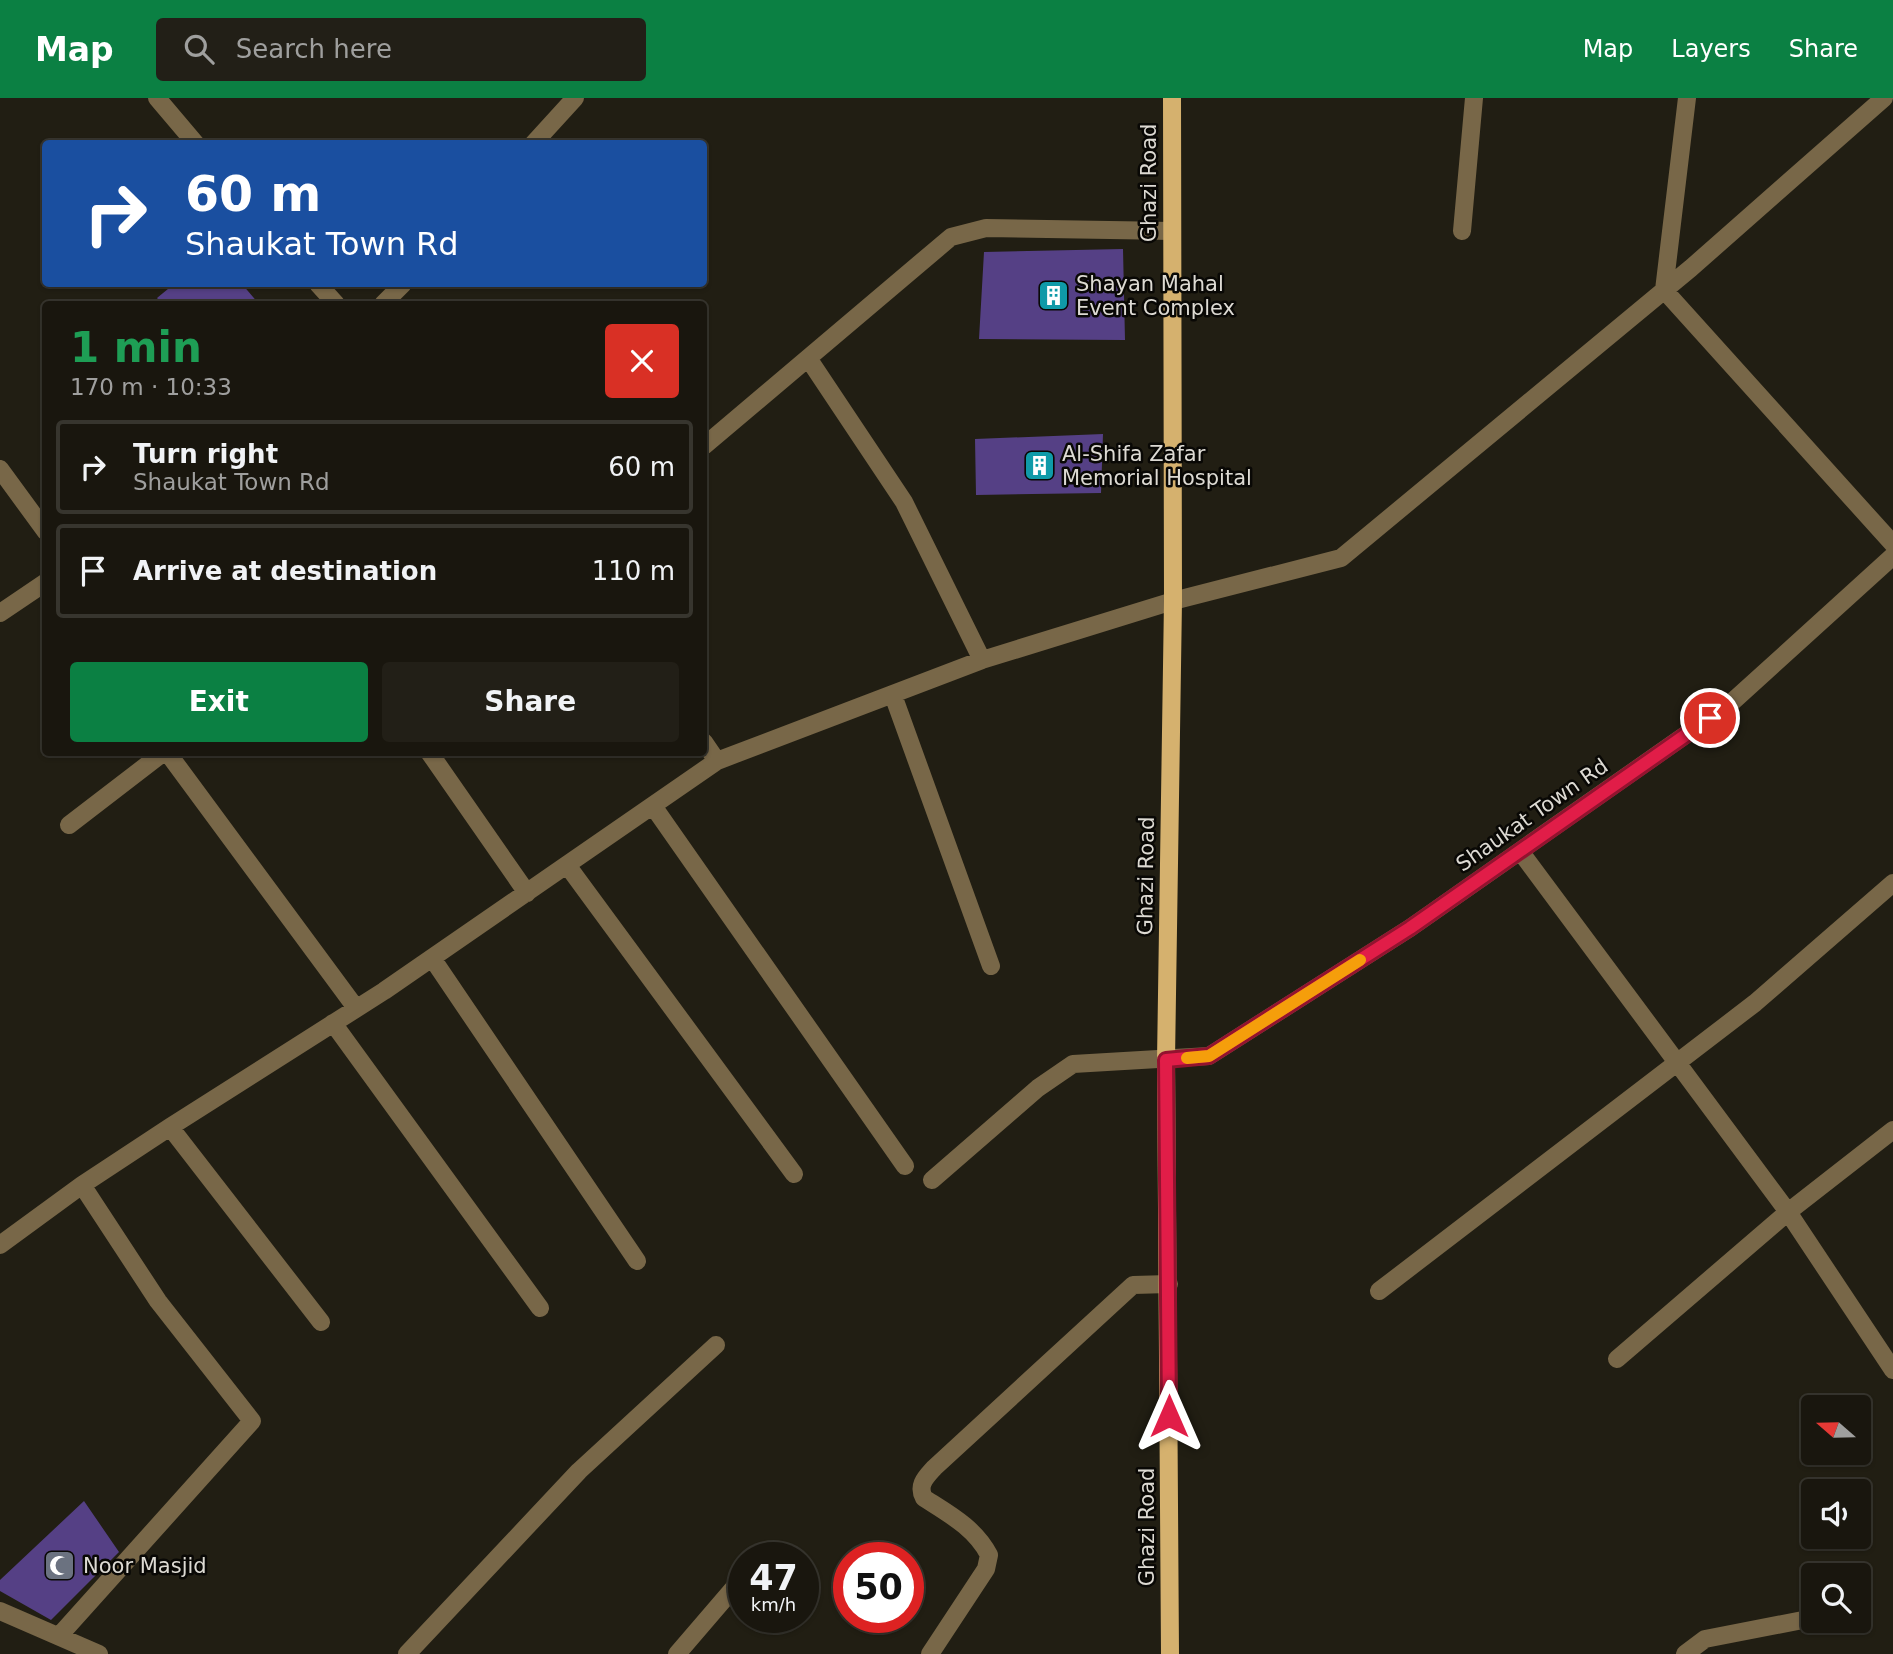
<!DOCTYPE html>
<html lang="en">
<head>
<meta charset="utf-8">
<style>
  :root { --surface:#19160e; --page:#221f17; --text:#f1f3f6; --muted:#9f9f9e; --line:#37352e; --accent:#0b8043 }
  body { margin:0; font-family:"DejaVu Sans",sans-serif; background:var(--page); color:var(--text); height:100vh; display:flex; flex-direction:column; font-size:26px; white-space:nowrap }
  * { box-sizing:border-box; margin:0 }
  p { font-size:23px; color:var(--muted) }
  .icon { flex:none; width:38px; height:38px; fill:none; stroke:currentColor; stroke-width:2; stroke-linecap:round; stroke-linejoin:round }
  .map { position:relative; flex:1; overflow:hidden }
  .panel { position:absolute; left:42px; top:203px; width:665px; height:455px; display:flex; flex-direction:column; background:var(--surface); border-radius:7px; box-shadow:0 2px 5px #0004,0 0 0 2px var(--line) }
  .panel>* { flex:none }
  .top-card { position:absolute; left:42px; top:42px; width:665px; height:147px; border-radius:7px; box-shadow:0 2px 5px #0004,0 0 0 2px var(--line); background:#1a4fa0; color:#fff; overflow:hidden }
  .needle { width:46px; rotate:290deg }
  .buttons { position:absolute; left:1801px; top:1297px; display:grid; gap:14px }
  .buttons a { display:grid; place-items:center; width:70px; height:70px; border-radius:7px; background:var(--surface); box-shadow:0 2px 5px #0004,0 0 0 2px var(--line); font-size:35px }
  .speed { position:absolute; left:728px; top:1444px; display:flex; gap:14px; font-size:35px; font-weight:700; text-align:center }
  .speed>* { display:grid; place-content:center; width:91px; height:91px; border-radius:50%; background:var(--surface); box-shadow:0 2px 5px #0004,0 0 0 2px var(--line); line-height:1 }
  .speed small { font-size:18px; font-weight:400 }
  .speed .limit { border:10px solid #d22; background:#fff; color:#111 }
  .pin { position:absolute; display:grid; place-items:center; width:60px; height:60px; color:#fff; margin:-30px; border:4px solid #fff; border-radius:50%; box-shadow:0 2px 7px #0007 }
  .me { position:absolute; width:77px; margin:-38px; rotate:0deg; stroke-linejoin:round; filter:drop-shadow(0 0 5px #0008) }
  .turn { display:flex; align-items:center; gap:24px; height:147px; padding:0 28px; font-size:32px }
  .turn .icon { width:91px; height:91px; stroke-width:2.5 }
  .turn b { display:block; font-size:49px; line-height:60px }
  .round { display:grid; place-items:center; flex:none; width:74px; height:74px; border-radius:7px; background:var(--page) }
  .headline { display:flex; align-items:center; justify-content:space-between; height:119px; padding:0 28px }
  h1 { font-size:42px; font-weight:800; line-height:52px; color:#1e9e55 }
  .cta { display:flex; gap:14px; margin-top:auto; padding:14px 28px }
  .cta a { flex:1; height:80px; border-radius:7px; background:var(--accent); color:#fff; font-size:28px; font-weight:800; line-height:80px; text-align:center }
  .cta a+a { background:var(--page); color:var(--text) }
  ul { padding:0; list-style:none }
  li { display:flex; align-items:center; gap:21px; height:94px; margin:0 14px 10px; padding:0 14px; border:4px solid var(--line); border-radius:7px }
  li div { flex:1 }
  li b { display:block; font-size:26px }
  li em { font-style:normal }
  header { display:flex; align-items:center; gap:42px; box-sizing:border-box; height:98px; padding:0 35px; background:var(--accent); color:#fff }
  header strong { font-size:33px }
  nav { display:flex; gap:38px; margin-inline-start:auto; font-size:24px }
  .search { width:490px; height:63px; background:var(--page); display:flex; align-items:center; gap:18px; box-sizing:border-box; padding:0 24px; border-radius:7px; color:var(--muted); font-size:26px }
  .map>svg:first-child { display:block }
  .building { fill:#554085 }
  .lines { fill:none; stroke-linecap:round; stroke-linejoin:round }
  .minor { stroke:#786748; stroke-width:18 }
  .major { stroke:#d5b16e; stroke-width:18 }
  .route-casing { stroke:#92132f; stroke-width:18 }
  .route { stroke:#e11d48; stroke-width:12 }
  .slow { stroke:#f59e0b; stroke-width:12 }
  .labels { text-anchor:middle; stroke-width:5; stroke-linejoin:round; paint-order:stroke }
  .street-label { font-size:21px; fill:#dddad3; stroke:#090805 }
  .poi-label { font-size:21px; fill:#dddad3; stroke:#090805; text-anchor:start }
</style>
</head>
<body>
<header>
<strong>Map</strong>
<div class="search"><svg class="icon" aria-label="search" viewBox="0 0 24 24"><circle cx="10" cy="10" r="6"/><path d="M15 15l6 6"/></svg>Search here</div>
<nav><a>Map</a><a>Layers</a><a>Share</a></nav>
</header>
<div class="map">
<svg width="1893" height="1556" viewBox="0 0 1893 1556">
  <rect width="100%" height="100%" fill="#211e13"/>
  <path class="building" d="M 1123,151 L 1125,242 L 979,241 L 984,154 Z
    M 174,186 L 242,186 L 259,206 L 162,206 L 157,200 Z
    M 1103,336 L 1101,395 L 976,397 L 975,341 Z
    M 84,1403 L 119,1454 L 51,1522 L 0,1493 L 0,1482 Z"/>
  <g class="lines">
    <path class="minor" d="M 157,0 L 196,46
      M 1687,0 L 1664,192 L 1893,446
      M 533,46 L 575,0
      M 1462,133 L 1474,0
      M 318,186 L 336,206
      M 383,206 L 403,186
      M 808,260 L 904,404 L 982,562
      M 704,348 L 951,139 L 986,130 L 1172,133
      M 0,371 L 46,434
      M 0,515 L 46,484
      M 893,597 L 991,868
      M 704,644 L 717,663
      M 167,654 L 356,910
      M 429,654 L 527,795
      M 653,708 L 905,1068
      M 69,727 L 164,654
      M 1520,753 L 1788,1114 L 1893,1272
      M 567,767 L 794,1076
      M 432,860 L 637,1163
      M 333,925 L 540,1210
      M 170,1029 L 321,1224
      M 932,1082 L 1038,990 L 1073,966 L 1209,958 L 1410,830 L 1731,605 L 1893,458
      M 0,1147 L 82,1087 L 170,1029 L 384,893 L 717,663 L 982,562 L 1173,503 L 1341,460 L 1691,170 L 1884,0
      M 1379,1193 L 1755,905 L 1893,785
      M 1617,1261 L 1788,1114 L 1893,1032
      M 760,1460 L 765,1454
      M 0,1513 L 99,1556
      M 59,1538 L 252,1323 L 158,1203 L 82,1087
      M 407,1556 L 579,1373 L 716,1247
      M 677,1556 L 744,1478
      M 930,1556 L 986,1471 L 989,1457 C 975,1430 949,1416 924,1400 C 917,1387 926,1379 934,1370 L 1133,1187 L 1169,1186
      M 1685,1556 L 1705,1541 L 1813,1520"/>
    <path class="major" d="M 1170,1556 L 1166,962 L 1173,503 L 1172,0"/>
  </g>
  <g class="lines">
    <defs>
      <path id="route" d="M 1169,1318 L 1166,962 L 1209,958 L 1410,830 L 1710,620"/>
    </defs>
    <use href="#route" class="route-casing"/>
    <use href="#route" class="route"/>
    <path class="slow" d="M 1187,960 L 1209,958 L 1360,862"/>
  </g>
  <defs>
    <symbol id="building-square" viewBox="-11 -11 22 22"><rect x="-9" y="-9" width="18" height="18" rx="4" fill="#0f9aa8" stroke="#090805"/><path d="M-4-6H4V6H1V3H-1V6H-4ZM-2.5-4.3h1.7v1.8h-1.7ZM.8-4.3h1.7v1.8H.8ZM-2.5-1h1.7V.8h-1.7ZM.8-1h1.7V.8H.8Z" fill="#fff"/></symbol>
    <symbol id="mosque-square" viewBox="-11 -11 22 22"><rect x="-9" y="-9" width="18" height="18" rx="4" fill="#6b7280" stroke="#090805"/><path d="M3.5-4.9A6 6 0 1 0 3.5 4.9A5 5 0 1 1 3.5-4.9Z" fill="#fff"/></symbol>
  </defs>
  <g fill-rule="evenodd">
    <use href="#building-square" x="1036" y="180" width="35" height="35"/>
    <use href="#building-square" x="1022" y="350" width="35" height="35"/>
    <use href="#mosque-square" x="42" y="1450" width="35" height="35"/>
  </g>
  <g class="labels">
    <g class="street-label">
      <text transform="translate(1149 85) rotate(-90)" y="7">Ghazi Road</text>
      <text transform="translate(1532 717) rotate(-35)" y="7">Shaukat Town Rd</text>
      <text transform="translate(1146 778) rotate(-89)" y="7">Ghazi Road</text>
      <text transform="translate(1147 1429) rotate(-90)" y="7">Ghazi Road</text>
    </g>
    <g class="poi-label">
      <text x="1076" y="193">Shayan Mahal<tspan x="1076" dy="24">Event Complex</tspan></text>
      <text x="1062" y="363">Al-Shifa Zafar<tspan x="1062" dy="24">Memorial Hospital</tspan></text>
      <text x="83" y="1475">Noor Masjid</text>
    </g>
  </g>
</svg>
<div class="buttons">
<a><svg class="needle" viewBox="-14 -14 28 28"><path d="M0-13l5 13h-10z" fill="#e53935"/><path d="M0 13l5-13h-10z" fill="#9f9f9e"/></svg></a>
<a><svg class="icon" aria-label="sound" viewBox="0 0 24 24"><path d="M4 9h4l5-4v14l-5-4H4zM17 9q2 3 0 6"/></svg></a>
<a><svg class="icon" aria-label="search" viewBox="0 0 24 24"><circle cx="10" cy="10" r="6"/><path d="M15 15l6 6"/></svg></a>
</div>
<div class="speed"><div>47<small>km/h</small></div><div class="limit">50</div></div>
<div class="pin" style="left:1710px;top:620px;background:#d93025"><svg class="icon" aria-label="arrive" viewBox="0 0 24 24"><path d="M6 21V4h12l-3 4 3 4H6"/></svg></div>
<svg class="me" style="left:1169px;top:1318px" viewBox="-20 -20 40 40"><path d="M0-17L14 15 0 8-14 15z" fill="#e11d48" stroke="#fff" stroke-width="4"/></svg>
<div class="top-card">
<div class="turn"><svg class="icon" aria-label="right" viewBox="0 0 24 24"><path d="M7 20v-9h11M14 6l5 5-5 5"/></svg><div><b>60 m</b>Shaukat Town Rd</div></div>
</div>
<section class="panel">
<div class="headline"><div><h1>1 min</h1><p>170 m · 10:33</p></div><a class="round" style="background:#d93025;color:#fff"><svg class="icon" aria-label="close" viewBox="0 0 24 24"><path d="M6 6l12 12M18 6L6 18"/></svg></a></div>
<ul>
<li><svg class="icon" aria-label="right" viewBox="0 0 24 24"><path d="M7 20v-9h11M14 6l5 5-5 5"/></svg><div><b>Turn right</b><p>Shaukat Town Rd</p></div><em>60 m</em></li>
<li><svg class="icon" aria-label="arrive" viewBox="0 0 24 24"><path d="M6 21V4h12l-3 4 3 4H6"/></svg><div><b>Arrive at destination</b></div><em>110 m</em></li>
</ul>
<div class="cta"><a>Exit</a><a>Share</a></div>
</section>
</div>
</body>
</html>
